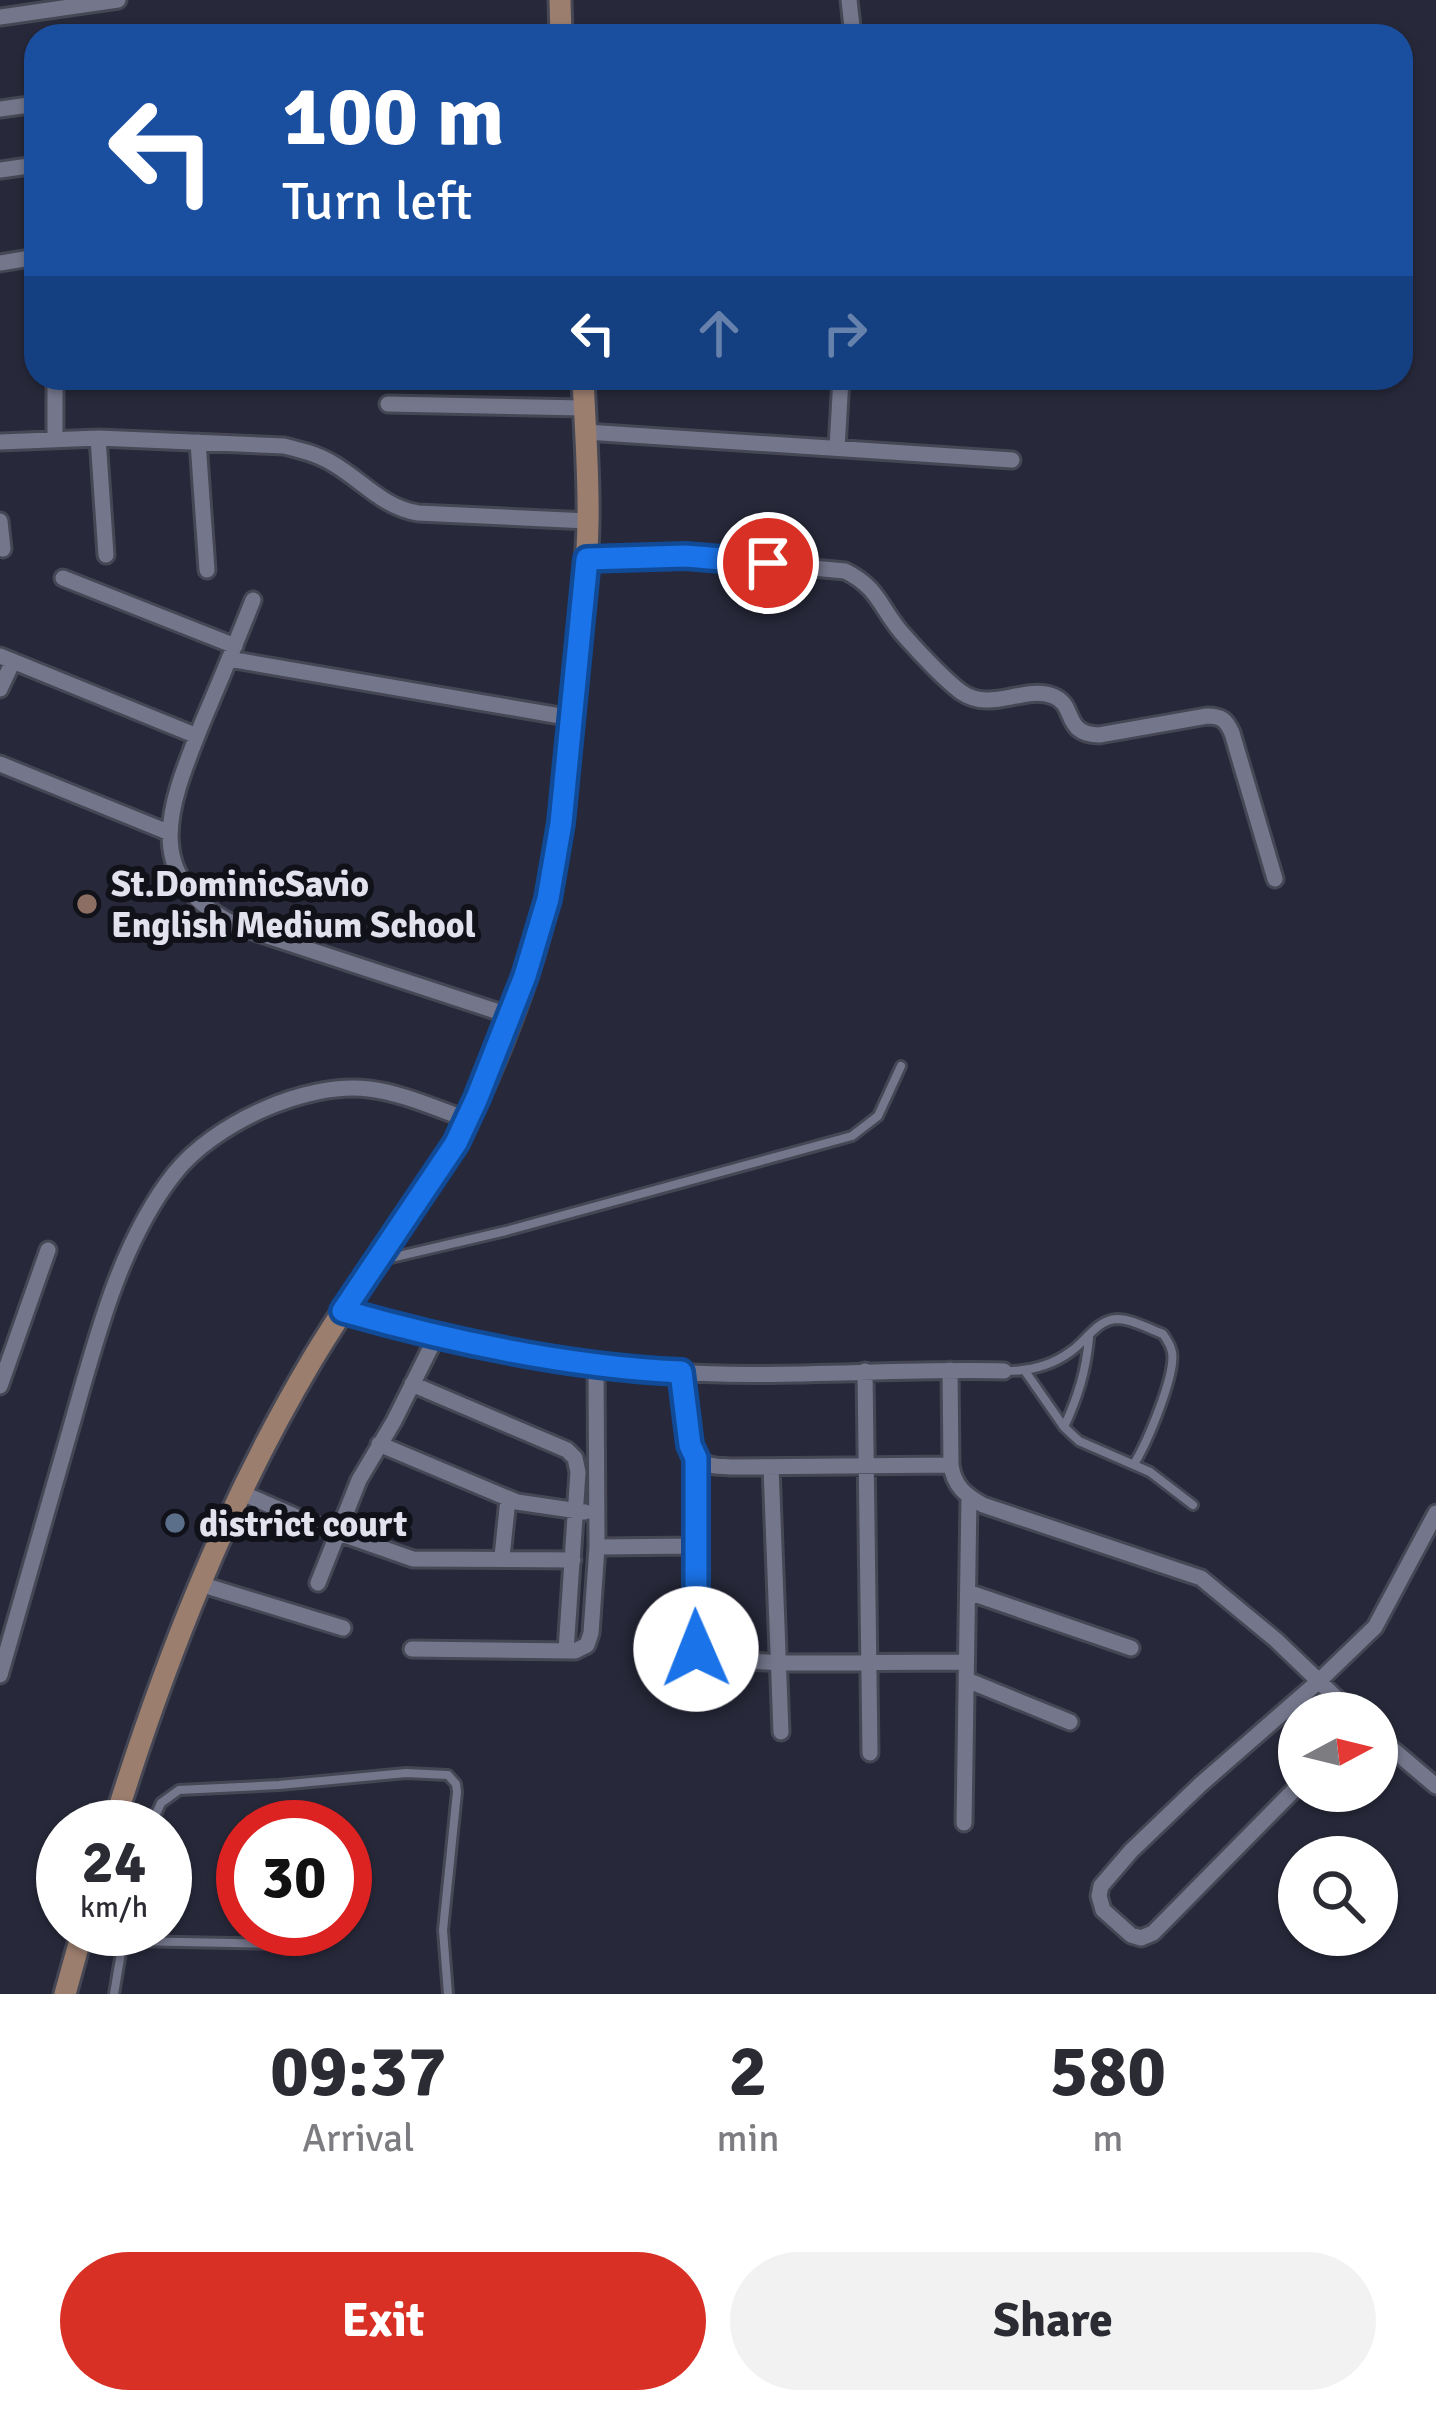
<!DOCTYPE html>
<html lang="en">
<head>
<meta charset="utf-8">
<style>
  :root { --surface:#fff; --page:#f2f2f3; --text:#2b2b33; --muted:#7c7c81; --accent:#d93025 }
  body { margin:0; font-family:Signika,sans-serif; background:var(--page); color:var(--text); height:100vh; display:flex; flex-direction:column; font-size:45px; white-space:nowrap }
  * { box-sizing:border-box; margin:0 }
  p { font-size:39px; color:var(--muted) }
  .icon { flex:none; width:66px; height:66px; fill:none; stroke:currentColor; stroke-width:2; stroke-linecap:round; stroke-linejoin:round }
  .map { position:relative; height:1994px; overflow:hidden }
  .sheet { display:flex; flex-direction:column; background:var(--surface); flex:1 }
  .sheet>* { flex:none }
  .banner { position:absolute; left:24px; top:24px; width:1389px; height:366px; border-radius:36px; box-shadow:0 3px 9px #0004; background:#1a4fa0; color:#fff; overflow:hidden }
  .needle { width:78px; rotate:83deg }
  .tools { position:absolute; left:1278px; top:1692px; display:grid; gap:24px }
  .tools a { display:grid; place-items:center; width:120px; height:120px; border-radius:50%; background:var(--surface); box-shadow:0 3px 9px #0004; font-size:60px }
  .speed { position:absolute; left:36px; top:1800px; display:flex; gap:24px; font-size:60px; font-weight:700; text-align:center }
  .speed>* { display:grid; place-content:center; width:156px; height:156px; border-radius:50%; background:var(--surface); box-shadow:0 3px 9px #0004; line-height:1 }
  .speed small { font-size:30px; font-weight:400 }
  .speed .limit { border:18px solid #d22; background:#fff; color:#111 }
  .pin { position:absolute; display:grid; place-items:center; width:102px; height:102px; color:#fff; margin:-51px; border:6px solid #fff; border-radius:50%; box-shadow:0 3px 12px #0007 }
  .me { position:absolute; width:132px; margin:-66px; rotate:359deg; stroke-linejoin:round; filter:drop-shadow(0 0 9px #0008) }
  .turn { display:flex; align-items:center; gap:42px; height:252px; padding:0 60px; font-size:54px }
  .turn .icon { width:156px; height:156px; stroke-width:2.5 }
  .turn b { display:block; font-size:84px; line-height:102px }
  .lanes { display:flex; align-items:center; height:114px; padding:0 60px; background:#0003; justify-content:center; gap:60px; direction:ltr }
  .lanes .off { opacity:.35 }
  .eta { display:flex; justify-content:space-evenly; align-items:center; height:204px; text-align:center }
  .eta b { font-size:72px; font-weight:800; line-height:84px }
  .cta { display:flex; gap:24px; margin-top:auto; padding:24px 60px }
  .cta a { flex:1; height:138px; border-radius:72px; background:var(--accent); color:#fff; font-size:48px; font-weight:800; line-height:138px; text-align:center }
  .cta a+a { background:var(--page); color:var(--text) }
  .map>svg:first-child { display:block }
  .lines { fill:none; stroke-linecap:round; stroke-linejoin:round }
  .lane-casing { stroke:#464755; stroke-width:14 }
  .street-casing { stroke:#464755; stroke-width:21 }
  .secondary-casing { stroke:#464755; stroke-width:27 }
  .lane { stroke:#74768b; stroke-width:8 }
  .street { stroke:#74768b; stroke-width:15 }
  .secondary { stroke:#9c7e6e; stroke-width:21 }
  .route-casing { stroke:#114b97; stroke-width:30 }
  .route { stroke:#1a73e8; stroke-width:21 }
  .education-dot { fill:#8d6e63; stroke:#111119; stroke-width:4.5 }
  .service-dot { fill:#5c6f8a; stroke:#111119; stroke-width:4.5 }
  .labels { text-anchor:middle; stroke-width:12; stroke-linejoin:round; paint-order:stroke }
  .poi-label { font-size:36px; font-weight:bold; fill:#e1e2ed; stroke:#111119; text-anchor:start }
</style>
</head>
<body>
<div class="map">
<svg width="1436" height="1994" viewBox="0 0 1436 1994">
  <rect width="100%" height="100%" fill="#272839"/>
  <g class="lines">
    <defs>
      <path id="lane" d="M 382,1260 L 506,1231 L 852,1136 L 878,1116 L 901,1066
        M 1006,1371 C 1029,1371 1051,1366 1070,1352 C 1086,1342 1096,1320 1117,1319 C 1132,1319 1149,1329 1163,1334 C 1168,1342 1170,1343 1172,1352 C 1176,1375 1147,1443 1134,1464
        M 1025,1371 L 1064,1427 L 1079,1441 L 1150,1472 L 1193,1505
        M 1064,1427 C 1078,1397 1086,1371 1089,1338
        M 150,1827 L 161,1803 L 179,1790 L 279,1785 L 406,1773 L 448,1775 L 456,1784 L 457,1792 L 443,1930 L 448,1994
        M 81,1940 L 275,1944
        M 114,1994 L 125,1929"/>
      <path id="street" d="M 849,0 L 853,36
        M 0,17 L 118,0
        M 0,109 L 36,104
        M 0,170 L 36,165
        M 0,263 L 36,257
        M 55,378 L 55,440
        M 388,404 L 584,408
        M 586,432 L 1012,460
        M 98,438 L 106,555
        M 0,442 L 98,438 L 284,446 C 300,450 317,454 332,463 C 362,480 382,507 418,513 L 588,521
        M 198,442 L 207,570
        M 837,448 L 841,378
        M 0,521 L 3,549
        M 587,559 L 686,556 L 845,571 C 878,587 880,607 901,632 C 916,649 944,679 961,692 C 991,713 1024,685 1053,696 C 1077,705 1062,734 1099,735 L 1207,716 C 1222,716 1226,720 1232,733 L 1275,879
        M 63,578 L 235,646
        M 253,600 C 237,641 220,681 203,721 C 169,806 137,878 240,927 L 511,1016
        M 0,656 L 197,736
        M 229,659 L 572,718
        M 0,689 L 13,661
        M 0,764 L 170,833
        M 343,1311 C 444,1340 551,1363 657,1371 C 772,1380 889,1368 1004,1371
        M 950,1370 L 951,1465 C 954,1486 965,1495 983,1505 L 1201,1578 L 1276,1640 L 1352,1713
        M 865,1371 L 870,1753
        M 681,1372 C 683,1394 684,1447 700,1460 C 709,1467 719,1466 730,1467 L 951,1465
        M 412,1384 L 567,1450 L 575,1458 L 578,1472 L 566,1651
        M 0,1386 L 48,1250
        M 379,1444 L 517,1502 L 585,1512
        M 696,1458 L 694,1641 L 696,1649 L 701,1653 L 735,1660 L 781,1663 L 966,1662
        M 771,1467 L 781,1732
        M 242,1493 L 313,1524 L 413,1559 L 573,1560
        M 597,1547 L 695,1546
        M 502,1557 L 508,1499
        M 318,1583 L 359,1480 L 394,1421 L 437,1335
        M 200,1584 L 343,1628
        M 968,1592 L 1131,1648
        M 412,1649 L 575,1651 L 587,1645 L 591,1633 L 597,1547 L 596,1364
        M 0,1675 C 24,1592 47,1510 71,1427 C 95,1343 119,1244 174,1174 C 213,1124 306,1081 369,1089 C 402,1093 435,1108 466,1119
        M 967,1680 L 1070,1722
        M 1377,1736 L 1436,1786
        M 1299,1785 L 1153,1933 L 1141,1938 L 1131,1935 L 1103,1910 L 1099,1896 L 1101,1886 L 1131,1851 L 1201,1784 L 1319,1681 L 1375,1627 L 1436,1513
        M 964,1823 L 969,1497"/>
      <path id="secondary" d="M 560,0 L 561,36
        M 113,1827 C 163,1665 225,1506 312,1360 C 343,1308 378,1259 412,1208 C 427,1186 445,1164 457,1140 C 494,1070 533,971 549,893 C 562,828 567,762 574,695 C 579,638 587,581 588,523 C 589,475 585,426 583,378
        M 65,1994 L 83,1929"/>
    </defs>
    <use href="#lane" class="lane-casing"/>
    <use href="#street" class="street-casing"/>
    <use href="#secondary" class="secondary-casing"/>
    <use href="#lane" class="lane"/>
    <use href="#street" class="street"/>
    <use href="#secondary" class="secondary"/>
  </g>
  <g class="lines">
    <defs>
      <path id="route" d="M 696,1649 L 696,1458 L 690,1445 L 681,1372 C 567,1367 452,1342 343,1311 L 456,1143 L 477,1098 L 525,976 L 548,899 L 561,823 L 587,559 L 686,556 L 768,563"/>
    </defs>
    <use href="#route" class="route-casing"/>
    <use href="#route" class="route"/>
  </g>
  <circle class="education-dot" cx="87" cy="904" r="12"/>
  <circle class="service-dot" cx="175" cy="1523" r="12"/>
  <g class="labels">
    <g class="poi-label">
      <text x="111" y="896">St.DominicSavio<tspan x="111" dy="41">English Medium School</tspan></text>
      <text x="199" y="1536">district court</text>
    </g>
  </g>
</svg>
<div class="tools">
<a><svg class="needle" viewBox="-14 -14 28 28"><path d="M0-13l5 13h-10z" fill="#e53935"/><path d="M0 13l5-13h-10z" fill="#7c7c81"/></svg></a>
<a><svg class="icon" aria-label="search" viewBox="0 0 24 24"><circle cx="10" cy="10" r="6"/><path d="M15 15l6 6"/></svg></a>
</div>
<div class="speed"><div>24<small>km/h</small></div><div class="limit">30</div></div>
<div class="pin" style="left:768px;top:563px;background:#d93025"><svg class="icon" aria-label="arrive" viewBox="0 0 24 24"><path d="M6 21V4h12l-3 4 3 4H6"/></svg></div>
<svg class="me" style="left:696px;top:1649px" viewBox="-20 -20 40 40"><circle r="19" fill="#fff"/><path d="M0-13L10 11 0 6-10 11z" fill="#1a73e8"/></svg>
<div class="banner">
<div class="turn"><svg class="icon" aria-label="left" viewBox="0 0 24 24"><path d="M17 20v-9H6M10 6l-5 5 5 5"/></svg><div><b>100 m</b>Turn left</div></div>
<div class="lanes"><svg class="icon" aria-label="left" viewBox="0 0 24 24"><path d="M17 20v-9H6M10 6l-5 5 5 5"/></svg><svg class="icon off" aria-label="ahead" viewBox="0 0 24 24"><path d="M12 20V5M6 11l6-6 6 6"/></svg><svg class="icon off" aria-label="right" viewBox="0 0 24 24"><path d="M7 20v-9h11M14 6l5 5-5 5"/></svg></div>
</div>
</div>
<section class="sheet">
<div class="eta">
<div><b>09:37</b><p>Arrival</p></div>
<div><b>2</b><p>min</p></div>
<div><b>580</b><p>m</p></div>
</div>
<div class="cta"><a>Exit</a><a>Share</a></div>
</section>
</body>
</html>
